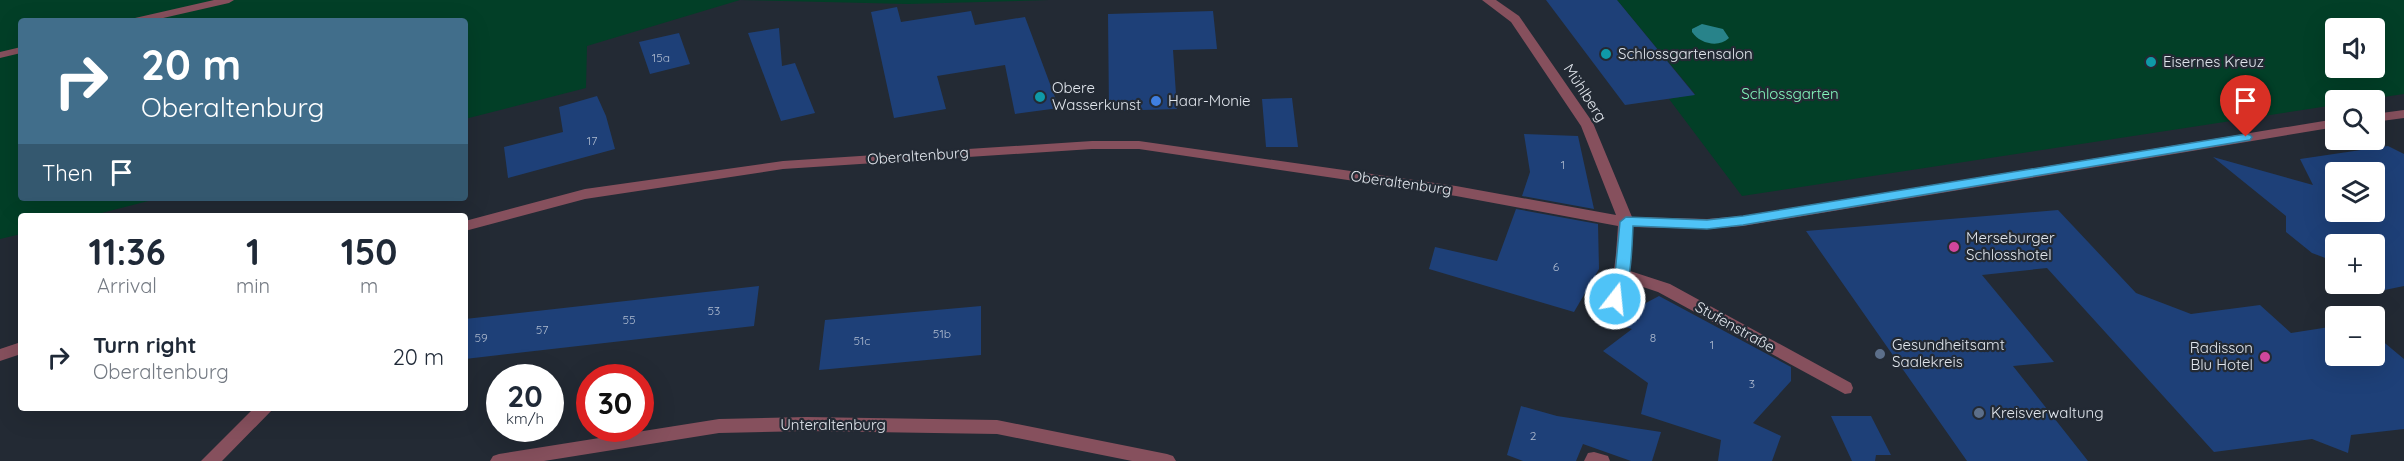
<!DOCTYPE html>
<html lang="en">
<head>
<meta charset="utf-8">
<style>
  :root { --surface:#fff; --page:#f6f6f7; --text:#1f2937; --muted:#747a83 }
  body { margin:0; font-family:Quicksand,sans-serif; background:var(--page); color:var(--text); height:100vh; display:flex; flex-direction:column; font-size:22px; white-space:nowrap }
  * { box-sizing:border-box; margin:0 }
  p { font-size:20px; color:var(--muted) }
  .icon { flex:none; width:33px; height:33px; fill:none; stroke:currentColor; stroke-width:2; stroke-linecap:round; stroke-linejoin:round }
  .map { position:relative; flex:1; overflow:hidden }
  .sheet { position:absolute; left:18px; top:213px; width:450px; height:198px; display:flex; flex-direction:column; background:var(--surface); border-radius:6px; box-shadow:0 6px 24px #0002 }
  .sheet>* { flex:none }
  .banner { position:absolute; left:18px; top:18px; width:450px; height:183px; border-radius:6px; box-shadow:0 6px 24px #0002; background:#416e8b; color:#fff; overflow:hidden }
  .buttons { position:absolute; left:2325px; top:18px; display:grid; gap:12px }
  .buttons a { display:grid; place-items:center; width:60px; height:60px; border-radius:6px; background:var(--surface); box-shadow:0 6px 24px #0002; font-size:30px }
  .speed { position:absolute; left:486px; top:364px; display:flex; gap:12px; font-size:30px; font-weight:700; text-align:center }
  .speed>* { display:grid; place-content:center; width:78px; height:78px; border-radius:50%; background:var(--surface); box-shadow:0 6px 24px #0002; line-height:1 }
  .speed small { font-size:15px; font-weight:400 }
  .speed .limit { border:9px solid #d22; background:#fff; color:#111 }
  .pin { position:absolute; display:grid; place-items:center; width:51px; height:51px; color:#fff; margin:-62px -26px; border-radius:50% 50% 50% 0; rotate:-45deg; box-shadow:0 0 6px #0007 }
  .pin .icon { rotate:45deg }
  .me { position:absolute; width:66px; margin:-33px; rotate:16deg; stroke-linejoin:round; filter:drop-shadow(0 0 4px #0008) }
  .turn { display:flex; align-items:center; gap:21px; height:126px; padding:0 24px; font-size:27px }
  .turn .icon { width:78px; height:78px; stroke-width:2.5 }
  .turn b { display:block; font-size:42px; line-height:51px }
  .then { display:flex; align-items:center; height:57px; padding:0 24px; background:#0003; gap:12px; font-size:22px }
  .eta { display:flex; justify-content:space-evenly; align-items:center; height:102px; text-align:center }
  .eta b { font-size:36px; font-weight:700; line-height:42px }
  ul { padding:0; list-style:none }
  li { display:flex; align-items:center; gap:18px; height:84px; padding:0 24px }
  li div { flex:1 }
  li b { display:block; font-size:22px }
  li em { font-style:normal }
  .map>svg:first-child { display:block }
  .green { fill:#023f27; fill-rule:evenodd }
  .water { fill:#28838a }
  .building { fill:#1e4078; fill-rule:evenodd }
  .lines { fill:none; stroke-linecap:round; stroke-linejoin:round }
  .lane { fill:#86505d; fill-rule:evenodd }
  .street { fill:#86505d; fill-rule:evenodd }
  .route { fill:#4fc3f7; stroke:#337fa1; stroke-width:1.5 }
  .culture-dot { fill:#0f9aa8; stroke:#232a34; stroke-width:2 }
  .shop-dot { fill:#3f7fe0; stroke:#232a34; stroke-width:2 }
  .hotel-dot { fill:#d1479c; stroke:#232a34; stroke-width:2 }
  .service-dot { fill:#5c6f8a; stroke:#232a34; stroke-width:2 }
  .labels { text-anchor:middle; stroke-width:4.5; stroke-linejoin:round; paint-order:stroke }
  .number-label { font-size:12px; fill:#b0bcd0 }
  .poi-label { font-size:15px; fill:#e1e6ed; stroke:#232a34; text-anchor:start }
  .street-label { font-size:15px; fill:#e1e6ed; stroke:#232a34 }
  .park-label { font-size:15px; fill:#84f7bd; stroke:#232a34 }
</style>
</head>
<body>
<div class="map">
<svg width="2404" height="461" viewBox="0 0 2404 461">
  <rect width="100%" height="100%" fill="#232a34"/>
  <path class="green" d="M 0,0 L 1049,0 L 908,4 L 740,0 L 587,46 L 586,88 L 465,119 L 465,21 L 21,21 L 21,198 L 160,198 L 90,216 L 21,216 L 21,234 L 0,239 Z
    M 1617,0 L 2404,0 L 2404,94 L 2363,100 L 2336,100 L 2335,105 L 1742,196 L 1669,99 L 1695,94 ZM 2336,28 L 2374,28 L 2374,68 L 2336,68 Z"/>
  <path class="water" d="M 1702,24 L 1723,29 L 1729,38 C 1719,48 1700,44 1692,32 L 1692,29 Z"/>
  <path class="building" d="M 1546,0 L 1617,0 L 1695,95 L 1625,105 Z
    M 897,7 L 901,22 L 971,11 L 975,25 L 1025,17 L 1059,108 L 1015,114 L 1005,65 L 937,76 L 946,109 L 894,118 L 871,12 Z
    M 1213,11 L 1217,49 L 1173,50 L 1177,109 L 1109,111 L 1108,14 Z
    M 779,28 L 782,66 L 795,63 L 815,113 L 781,121 L 748,33 Z
    M 679,33 L 690,64 L 650,74 L 639,42 Z
    M 597,96 L 606,116 L 615,149 L 508,178 L 504,147 L 563,132 L 559,107 Z
    M 1292,98 L 1298,147 L 1266,147 L 1262,99 Z
    M 1524,134 L 1578,136 L 1594,209 L 1522,196 L 1530,172 Z
    M 2388,146 L 2404,154 L 2404,286 L 2380,291 L 2371,284 L 2374,284 L 2374,244 L 2336,244 L 2336,262 L 2312,253 L 2286,232 L 2286,216 L 2213,157 L 2313,185 L 2300,159 ZM 2336,172 L 2374,172 L 2374,212 L 2336,212 Z
    M 1516,209 L 1598,224 L 1599,269 L 1574,312 L 1429,269 L 1435,247 L 1497,261 Z
    M 2058,210 L 2136,293 L 2191,314 L 2260,305 L 2291,333 L 2336,326 L 2336,356 L 2374,356 L 2374,334 L 2404,359 L 2404,429 L 2351,435 L 2348,453 L 2312,439 L 2214,452 L 2047,268 L 1982,275 L 2054,362 L 2013,366 L 2088,461 L 1967,461 L 1806,231 Z
    M 759,286 L 754,326 L 465,359 L 465,319 Z
    M 1659,296 L 1791,367 L 1791,381 L 1753,423 L 1781,436 L 1772,461 L 1718,461 L 1721,440 L 1641,414 L 1648,383 L 1603,351 L 1632,329 L 1610,322 Z
    M 981,306 L 981,355 L 819,370 L 825,320 Z
    M 1521,406 L 1557,416 L 1661,432 L 1652,461 L 1631,461 L 1583,444 L 1576,461 L 1523,461 L 1507,455 Z
    M 1831,416 L 1871,416 L 1891,455 L 1876,455 L 1875,461 L 1852,461 Z"/>
  <g class="lines">
    <path class="lane" d="M 214,0 L 234,0 L 229,3 L 150,21 L 129,21 L 135,18 Z
      M 21,47 L 21,53 L 0,58 L 0,52 Z
      M 1594,452 L 1608,456 L 1610,461 L 1584,461 L 1588,453 Z"/>
    <path class="street" d="M 1482,0 L 1496,0 L 1519,16 L 1593,123 L 1632,217 L 1707,219 L 1743,216 L 2336,119 L 2336,127 L 1743,226 L 1707,229 L 1633,227 L 1630,271 L 1670,284 L 1851,383 L 1853,388 L 1851,393 L 1845,394 L 1658,292 L 1628,282 L 1623,299 L 1610,320 L 1598,320 L 1596,316 C 1616,282 1615,264 1618,226 L 1456,196 L 1139,149 L 1092,149 L 783,169 L 585,199 L 465,231 L 465,221 L 585,189 L 783,161 L 1092,141 L 1139,141 L 1456,186 L 1616,215 L 1581,126 L 1511,22 Z
      M 2404,110 L 2404,118 L 2374,122 L 2374,114 Z
      M 21,342 L 21,354 L 0,361 L 0,349 Z
      M 254,408 L 274,408 L 222,461 L 201,461 Z
      M 807,417 L 997,420 L 1167,454 L 1173,456 L 1176,461 L 1132,461 L 997,434 L 807,431 L 719,433 L 544,461 L 490,461 L 493,456 L 499,454 L 719,419 Z"/>
  </g>
  <path class="route" d="M 2246,134 L 2250,135 L 2252,137 L 2250,140 L 1743,225 L 1707,229 L 1633,226 C 1632,242 1632,299 1615,304 L 1608,299 L 1615,274 L 1620,222 L 1626,217 L 1707,220 L 1743,216 Z"/>
  <g class="culture-dot">
    <circle cx="1606" cy="54" r="6"/>
    <circle cx="2151" cy="62" r="6"/>
    <circle cx="1040" cy="97" r="6"/>
  </g>
  <circle class="shop-dot" cx="1156" cy="101" r="6"/>
  <g class="hotel-dot">
    <circle cx="1954" cy="247" r="6"/>
    <circle cx="2265" cy="357" r="6"/>
  </g>
  <g class="service-dot">
    <circle cx="1880" cy="354" r="6"/>
    <circle cx="1979" cy="413" r="6"/>
  </g>
  <g class="labels">
    <g class="number-label">
      <text x="661" y="62">15a</text>
      <text x="592" y="145">17</text>
      <text x="1563" y="169">1</text>
      <text x="1556" y="271">6</text>
      <text x="714" y="315">53</text>
      <text x="629" y="324">55</text>
      <text x="542" y="334">57</text>
      <text x="942" y="338">51b</text>
      <text x="481" y="342">59</text>
      <text x="1653" y="342">8</text>
      <text x="862" y="345">51c</text>
      <text x="1712" y="349">1</text>
      <text x="1752" y="388">3</text>
      <text x="1533" y="440">2</text>
    </g>
    <g class="poi-label">
      <text x="1618" y="59">Schlossgartensalon</text>
      <text x="2163" y="67">Eisernes Kreuz</text>
      <text x="1052" y="93">Obere<tspan x="1052" dy="17">Wasserkunst</tspan></text>
      <text x="1168" y="106">Haar-Monie</text>
      <text x="1966" y="243">Merseburger<tspan x="1966" dy="17">Schlosshotel</tspan></text>
      <text x="1892" y="350">Gesundheitsamt<tspan x="1892" dy="17">Saalekreis</tspan></text>
      <text x="2253" y="353" text-anchor="end">Radisson<tspan x="2253" dy="17">Blu Hotel</tspan></text>
      <text x="1991" y="418">Kreisverwaltung</text>
    </g>
    <g class="street-label">
      <text transform="translate(1585 93) rotate(57)" y="5">Mühlberg</text>
      <text transform="translate(918 156) rotate(-4)" y="5">Oberaltenburg</text>
      <text transform="translate(1401 183) rotate(8)" y="5">Oberaltenburg</text>
      <text transform="translate(1735 327) rotate(29)" y="5">Stufenstraße</text>
      <text x="833" y="430">Unteraltenburg</text>
    </g>
    <g class="park-label">
      <text x="1790" y="99">Schlossgarten</text>
    </g>
  </g>
</svg>
<div class="buttons">
<a><svg class="icon" aria-label="sound" viewBox="0 0 24 24"><path d="M4 9h4l5-4v14l-5-4H4zM17 9q2 3 0 6"/></svg></a>
<a><svg class="icon" aria-label="search" viewBox="0 0 24 24"><circle cx="10" cy="10" r="6"/><path d="M15 15l6 6"/></svg></a>
<a><svg class="icon" aria-label="layers" viewBox="0 0 24 24"><path d="M12 4l9 5-9 5-9-5zM3 14l9 5 9-5"/></svg></a>
<a>+</a>
<a>−</a>
</div>
<div class="speed"><div>20<small>km/h</small></div><div class="limit">30</div></div>
<div class="pin" style="left:2246px;top:137px;background:#d93025"><svg class="icon" aria-label="arrive" viewBox="0 0 24 24"><path d="M6 21V4h12l-3 4 3 4H6"/></svg></div>
<svg class="me" style="left:1615px;top:299px" viewBox="-20 -20 40 40"><circle r="17" fill="#4fc3f7" stroke="#fff" stroke-width="3"/><path d="M0-11L8 9 0 5-8 9z" fill="#fff"/></svg>
<div class="banner">
<div class="turn"><svg class="icon" aria-label="right" viewBox="0 0 24 24"><path d="M7 20v-9h11M14 6l5 5-5 5"/></svg><div><b>20 m</b>Oberaltenburg</div></div>
<div class="then">Then<svg class="icon" aria-label="arrive" viewBox="0 0 24 24"><path d="M6 21V4h12l-3 4 3 4H6"/></svg></div>
</div>
<section class="sheet">
<div class="eta">
<div><b>11:36</b><p>Arrival</p></div>
<div><b>1</b><p>min</p></div>
<div><b>150</b><p>m</p></div>
</div>
<ul>
<li><svg class="icon" aria-label="right" viewBox="0 0 24 24"><path d="M7 20v-9h11M14 6l5 5-5 5"/></svg><div><b>Turn right</b><p>Oberaltenburg</p></div><em>20 m</em></li>
</ul>
</section>
</div>
</body>
</html>
